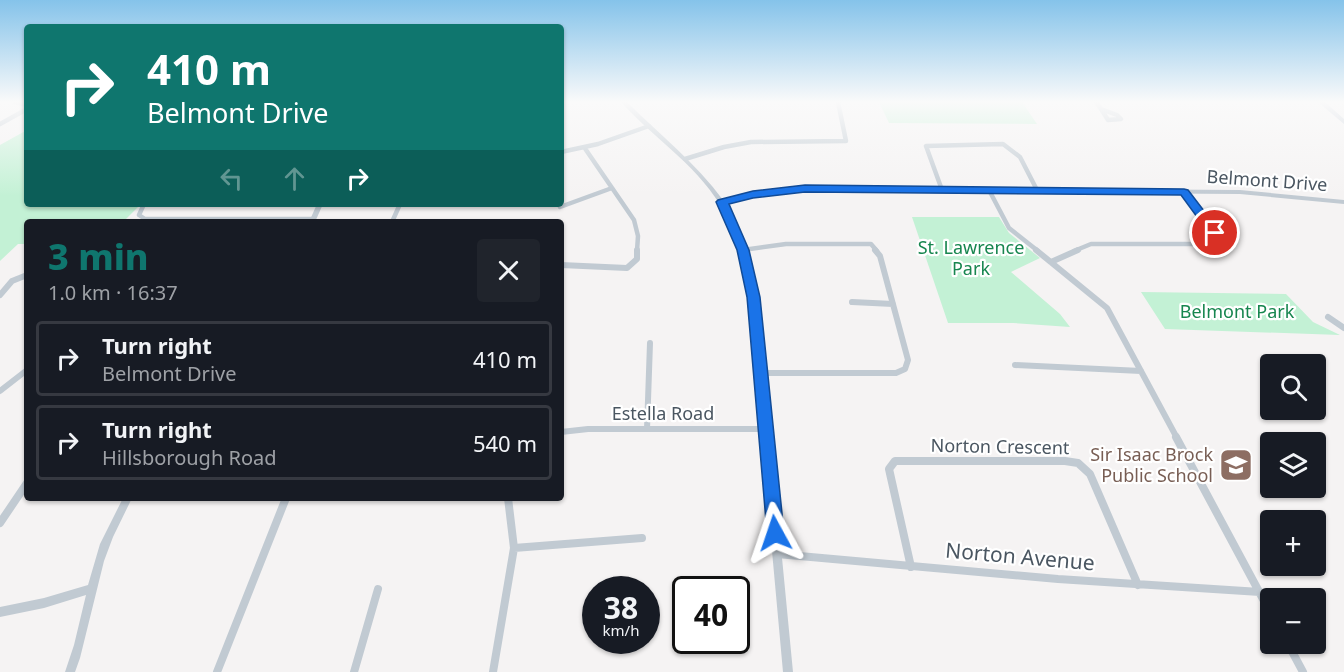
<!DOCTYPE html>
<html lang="en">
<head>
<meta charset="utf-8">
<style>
  :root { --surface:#171b24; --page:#20242c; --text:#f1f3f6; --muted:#9ea1a6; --line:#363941; --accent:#0f766e }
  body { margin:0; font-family:"Noto Sans",sans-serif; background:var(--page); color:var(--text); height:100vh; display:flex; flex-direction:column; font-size:22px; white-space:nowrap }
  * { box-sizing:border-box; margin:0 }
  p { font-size:20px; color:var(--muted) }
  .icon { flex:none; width:33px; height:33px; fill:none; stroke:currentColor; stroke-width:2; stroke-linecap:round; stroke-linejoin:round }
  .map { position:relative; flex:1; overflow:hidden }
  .side { position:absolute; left:24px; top:219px; width:540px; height:282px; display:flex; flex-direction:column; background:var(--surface); border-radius:6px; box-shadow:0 2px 4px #0004 }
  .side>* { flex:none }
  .guide { position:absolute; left:24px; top:24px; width:540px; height:183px; border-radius:6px; box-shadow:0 2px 4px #0004; background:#0f766e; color:#fff; overflow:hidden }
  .tools { position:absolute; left:1260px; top:354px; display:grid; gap:12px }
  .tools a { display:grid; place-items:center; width:66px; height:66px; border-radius:6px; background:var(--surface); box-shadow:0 2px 4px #0004; font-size:30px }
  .speed { position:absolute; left:582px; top:576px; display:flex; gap:12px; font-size:30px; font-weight:700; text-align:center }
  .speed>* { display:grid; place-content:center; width:78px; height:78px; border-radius:50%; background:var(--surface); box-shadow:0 2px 4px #0004; line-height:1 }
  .speed small { font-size:15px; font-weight:400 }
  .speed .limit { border:3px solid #111; border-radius:9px; background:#fff; color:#111 }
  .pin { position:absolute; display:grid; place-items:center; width:51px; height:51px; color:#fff; margin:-26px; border:3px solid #fff; border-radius:50%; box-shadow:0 2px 6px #0007 }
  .me { position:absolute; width:66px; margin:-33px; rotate:355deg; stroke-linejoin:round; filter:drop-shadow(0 0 4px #0008) }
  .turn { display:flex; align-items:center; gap:21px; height:126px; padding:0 24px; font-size:27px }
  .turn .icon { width:78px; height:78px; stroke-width:2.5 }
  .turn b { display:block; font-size:42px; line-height:51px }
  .lanes { display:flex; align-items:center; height:57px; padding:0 24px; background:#0003; justify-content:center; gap:30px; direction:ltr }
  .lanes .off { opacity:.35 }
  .round { display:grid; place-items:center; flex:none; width:63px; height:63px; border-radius:6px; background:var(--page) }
  .overview { display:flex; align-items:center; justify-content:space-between; height:102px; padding:0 24px }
  h1 { font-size:36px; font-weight:800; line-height:45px; color:var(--accent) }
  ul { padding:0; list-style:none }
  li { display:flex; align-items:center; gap:18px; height:75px; margin:0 12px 9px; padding:0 12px; border:3px solid var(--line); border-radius:6px }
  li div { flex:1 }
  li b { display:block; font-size:22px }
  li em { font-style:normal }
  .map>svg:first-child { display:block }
  .green { fill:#c3f1d5 }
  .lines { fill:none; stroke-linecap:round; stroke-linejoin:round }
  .minor-far2 { stroke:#c1cad2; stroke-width:4.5 }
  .minor-far1 { stroke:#c1cad2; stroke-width:6 }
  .minor { stroke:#c1cad2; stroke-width:8 }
  .tertiary { fill:#c1cad2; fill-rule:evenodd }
  .secondary { fill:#c1cbd6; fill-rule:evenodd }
  .route { fill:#1a73e8; stroke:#114b97; stroke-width:1.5 }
  .labels { text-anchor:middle; stroke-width:4.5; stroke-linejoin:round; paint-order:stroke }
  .street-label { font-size:18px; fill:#4a5661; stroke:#fff }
  .park-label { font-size:18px; fill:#17864f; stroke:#fff }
  .education-label { font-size:18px; fill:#785e54; stroke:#fff; text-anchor:end }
  .near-street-label { font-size:21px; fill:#4a5661; stroke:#fff }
</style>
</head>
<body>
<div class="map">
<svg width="1344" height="672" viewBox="0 0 1344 672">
  <rect width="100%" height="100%" fill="#f5f3f3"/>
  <path class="green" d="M 879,102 L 1022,102 L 1037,124 L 889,123 Z
    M 27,130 L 27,204 L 141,204 L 123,222 L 27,222 L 27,244 L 18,244 L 0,261 L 0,145 Z
    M 912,217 L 999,217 L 1009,233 L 1040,258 L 1011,272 L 1060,314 L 1070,327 L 1013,323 L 948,323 Z
    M 1141,292 L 1286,294 L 1313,322 L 1340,335 L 1165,329 Z"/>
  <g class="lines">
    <path class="minor-far2" d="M 15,102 L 27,105
      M 1096,102 L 1101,109
      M 1101,109 L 1117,115 L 1121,119 L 1108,120 Z
      M 0,124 L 27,109
      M 584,147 L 634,220 L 638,236 L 637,251
      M 561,152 L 598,144 L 649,126
      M 685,159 L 724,147 L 751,142 L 846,141 L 838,102
      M 942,190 L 926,146 L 1003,144 L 1020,157 L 1037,190
      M 989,190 L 1009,228 L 1038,251
      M 144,204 L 139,215 L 145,219 L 313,219
      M 560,207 L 612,188
      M 392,222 L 400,204
      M 743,250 L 786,244 L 871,244 L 877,251
      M 1074,251 L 1091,244 L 1208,244 L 1219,241 L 1184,192"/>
    <path class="minor-far1" d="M 1036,250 L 1107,308 L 1177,438
      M 1051,262 L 1078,250
      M 561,265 L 627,268 L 637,259 L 637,250
      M 0,295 L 12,281 L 27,275
      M 852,302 L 893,304
      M 1328,317 L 1344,328
      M 1015,365 L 1141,371
      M 760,373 L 896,373 L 905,369 L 908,360 L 880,256 L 875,250
      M 0,391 L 27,370
      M 647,429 L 650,343
      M 561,432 L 588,429 L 766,429"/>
    <path class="minor" d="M 1176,437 L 1270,612
      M 0,523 L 27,483
      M 514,548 L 642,538
      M 777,554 L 1058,579 L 1260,592
      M 911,567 L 889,469 L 895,461 L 1065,461 L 1078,463 L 1090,474 L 1138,585
      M 1288,644 L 1303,672
      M 217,672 L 286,498
      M 354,672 L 378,589
      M 493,672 L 514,548 L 508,498"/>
    <path class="tertiary" d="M 621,102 L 627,102 C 660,135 696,163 723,200 L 753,193 L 805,187 L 1240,190 L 1344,200 L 1344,204 L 1240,194 L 805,191 L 753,197 L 725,203 C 743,232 750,265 757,298 L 793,672 L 783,672 L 749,298 C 744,269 738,240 725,214 C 702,168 655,140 621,102 Z
      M 317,204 L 323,204 L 315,222 L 309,222 Z
      M 123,498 L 132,498 L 113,537 L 104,561 L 80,658 L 75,672 L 65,672 L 74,645 L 86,595 L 44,608 L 0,617 L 0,607 L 44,598 L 88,585 L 100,544 Z"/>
    <path class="secondary" d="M 1318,102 L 1325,102 L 1344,119 L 1344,124 Z"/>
  </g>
  <linearGradient id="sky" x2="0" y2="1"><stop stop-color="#85c3ea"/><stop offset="0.52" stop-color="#fafafa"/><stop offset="1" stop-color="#fafafa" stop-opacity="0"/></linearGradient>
  <rect width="1344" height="196" fill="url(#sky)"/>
  <path class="route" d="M 805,185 L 1184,189 L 1188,190 L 1221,233 L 1215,237 L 1211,236 L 1181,195 L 805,192 L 753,198 L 729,204 L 749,250 L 760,297 L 784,533 L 781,538 L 775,541 L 769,538 L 767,533 L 747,297 L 737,250 L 716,202 L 718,200 L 753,191 Z"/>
  <defs>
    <symbol id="school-square" viewBox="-11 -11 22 22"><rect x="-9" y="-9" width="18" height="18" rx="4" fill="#8d6e63" stroke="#fff"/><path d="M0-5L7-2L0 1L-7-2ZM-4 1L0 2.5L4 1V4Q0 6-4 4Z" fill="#fff"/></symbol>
  </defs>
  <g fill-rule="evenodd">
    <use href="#school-square" x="1217" y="446" width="38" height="38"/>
  </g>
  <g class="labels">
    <g class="street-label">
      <text transform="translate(1267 181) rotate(4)" y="6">Belmont Drive</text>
      <text x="663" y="420">Estella Road</text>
      <text transform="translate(1000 447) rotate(1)" y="6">Norton Crescent</text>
    </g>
    <g class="park-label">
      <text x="971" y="254">St. Lawrence<tspan x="971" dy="21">Park</tspan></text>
      <text x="1237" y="318">Belmont Park</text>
    </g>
    <g class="education-label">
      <text x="1213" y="461">Sir Isaac Brock<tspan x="1213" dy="21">Public School</tspan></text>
    </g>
    <g class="near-street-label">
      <text transform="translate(1020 557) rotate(5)" y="7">Norton Avenue</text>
    </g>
  </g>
</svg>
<div class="tools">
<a><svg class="icon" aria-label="search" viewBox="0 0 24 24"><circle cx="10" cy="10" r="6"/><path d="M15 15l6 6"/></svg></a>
<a><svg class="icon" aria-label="layers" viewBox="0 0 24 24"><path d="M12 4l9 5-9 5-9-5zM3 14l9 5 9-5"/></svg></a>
<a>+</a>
<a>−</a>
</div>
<div class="speed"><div>38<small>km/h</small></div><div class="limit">40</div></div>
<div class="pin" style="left:1215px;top:233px;background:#d93025"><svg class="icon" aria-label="arrive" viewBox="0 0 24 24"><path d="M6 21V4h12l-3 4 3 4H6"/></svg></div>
<svg class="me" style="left:775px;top:533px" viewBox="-20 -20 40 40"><path d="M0-17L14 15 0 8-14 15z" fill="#1a73e8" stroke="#fff" stroke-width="4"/></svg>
<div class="guide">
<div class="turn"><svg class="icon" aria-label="right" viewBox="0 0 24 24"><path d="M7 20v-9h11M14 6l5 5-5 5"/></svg><div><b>410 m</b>Belmont Drive</div></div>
<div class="lanes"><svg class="icon off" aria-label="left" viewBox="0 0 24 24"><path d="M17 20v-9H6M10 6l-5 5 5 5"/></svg><svg class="icon off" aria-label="ahead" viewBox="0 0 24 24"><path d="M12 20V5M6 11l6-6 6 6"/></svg><svg class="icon" aria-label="right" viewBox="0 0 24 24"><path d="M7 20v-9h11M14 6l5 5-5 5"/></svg></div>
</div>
<section class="side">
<div class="overview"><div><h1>3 min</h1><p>1.0 km · 16:37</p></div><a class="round"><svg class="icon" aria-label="close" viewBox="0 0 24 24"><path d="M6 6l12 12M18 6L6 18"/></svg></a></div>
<ul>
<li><svg class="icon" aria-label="right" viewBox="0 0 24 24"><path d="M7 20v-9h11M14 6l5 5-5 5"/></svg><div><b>Turn right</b><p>Belmont Drive</p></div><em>410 m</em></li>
<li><svg class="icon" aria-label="right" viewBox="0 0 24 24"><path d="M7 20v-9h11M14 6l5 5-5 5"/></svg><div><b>Turn right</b><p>Hillsborough Road</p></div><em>540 m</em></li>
</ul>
</section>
</div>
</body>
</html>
